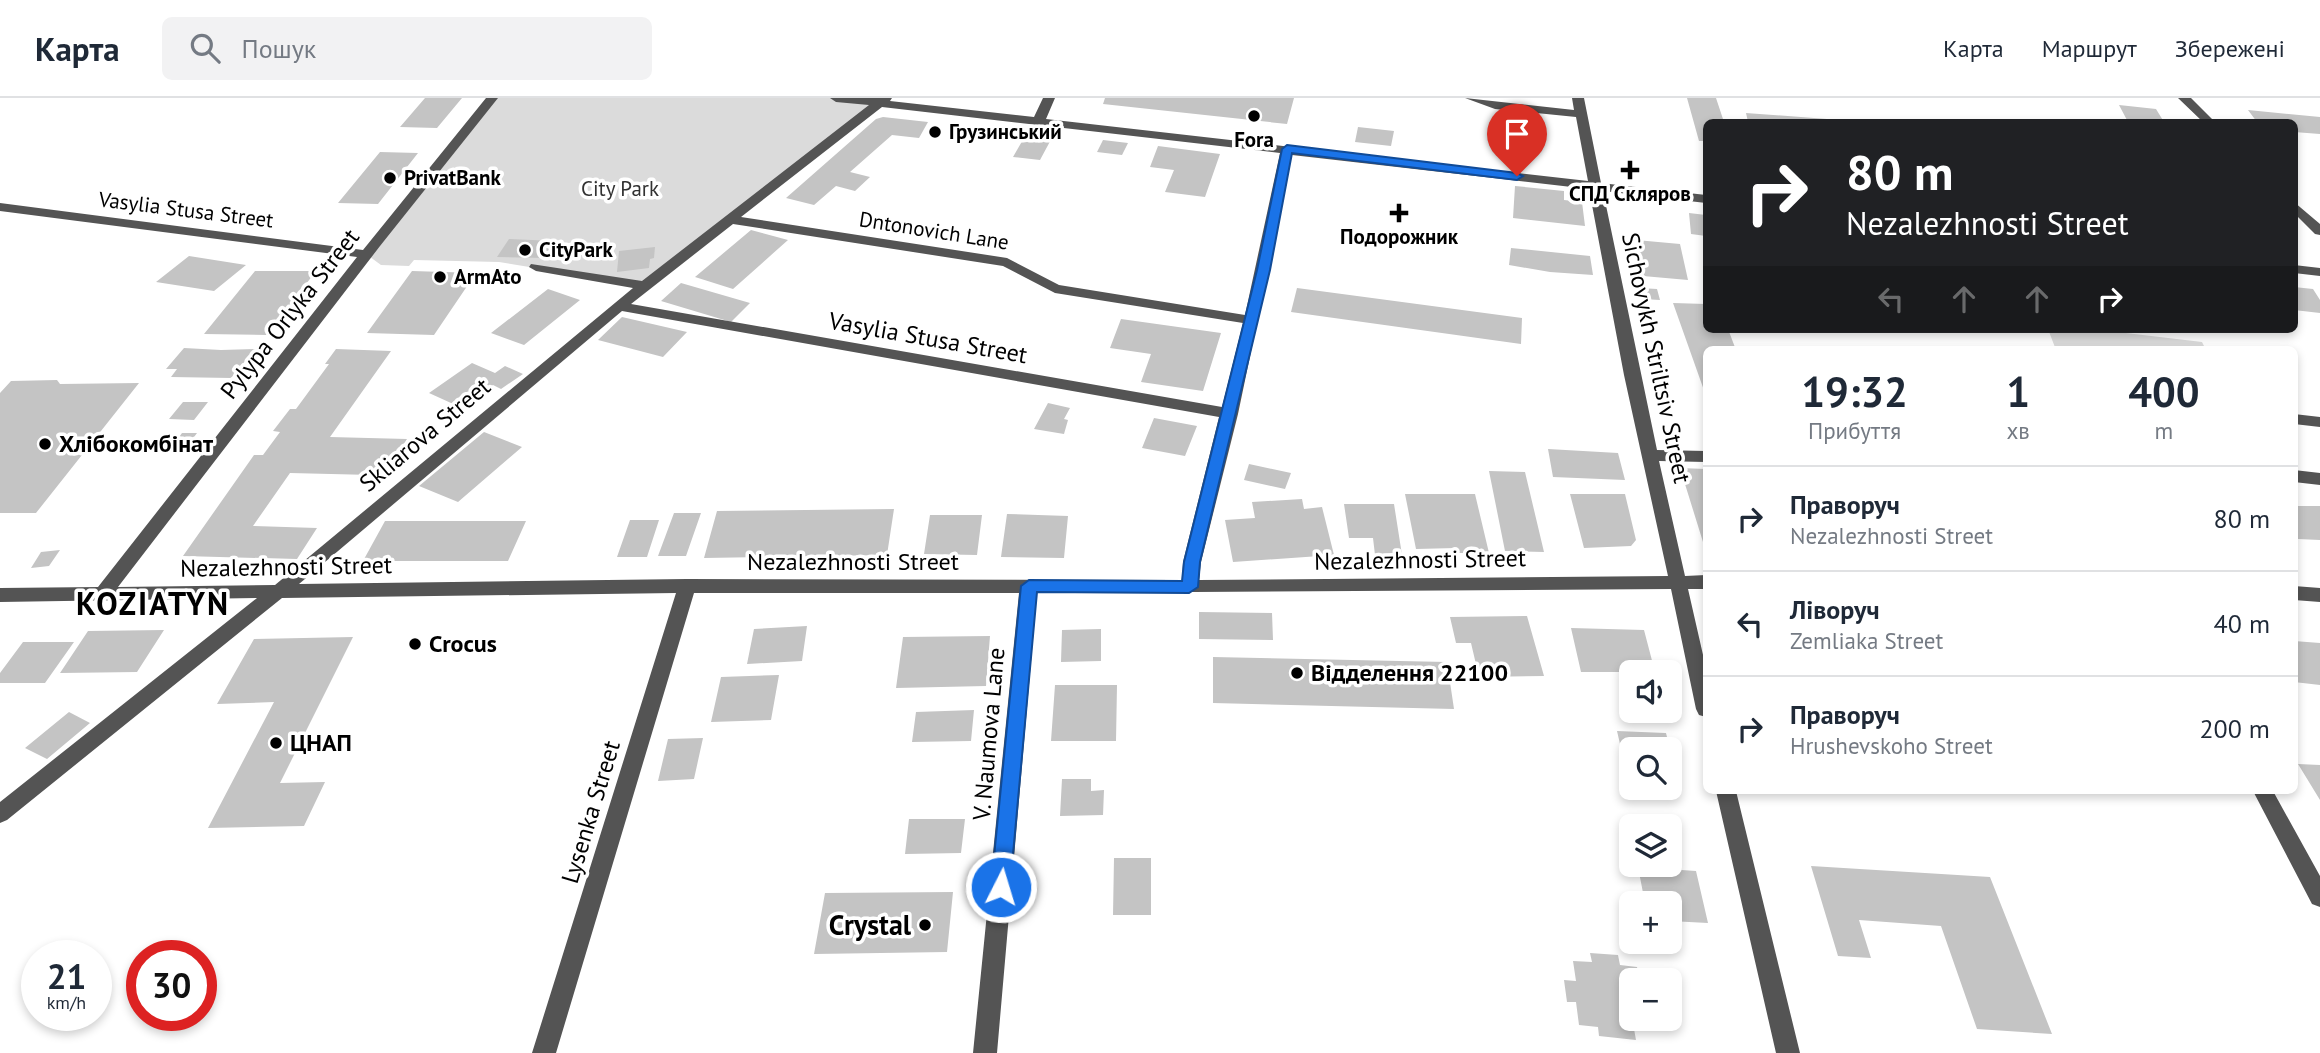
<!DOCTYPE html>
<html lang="uk">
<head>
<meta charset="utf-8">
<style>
  :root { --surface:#fff; --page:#f2f2f3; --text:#1f2937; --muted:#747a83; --line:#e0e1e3 }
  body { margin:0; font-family:"PT Sans",sans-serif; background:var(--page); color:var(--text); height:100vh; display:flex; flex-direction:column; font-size:26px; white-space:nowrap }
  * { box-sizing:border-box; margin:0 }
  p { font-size:23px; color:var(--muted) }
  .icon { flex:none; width:38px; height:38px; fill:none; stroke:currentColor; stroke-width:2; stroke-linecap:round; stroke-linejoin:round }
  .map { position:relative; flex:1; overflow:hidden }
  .drawer { position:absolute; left:1703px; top:248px; width:595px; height:448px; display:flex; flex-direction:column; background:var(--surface); border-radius:10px; box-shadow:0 4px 10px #0003 }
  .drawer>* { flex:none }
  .banner { position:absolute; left:1703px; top:21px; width:595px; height:214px; border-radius:10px; box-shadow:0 4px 10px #0003; background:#202124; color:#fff; overflow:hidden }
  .buttons { position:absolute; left:1619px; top:562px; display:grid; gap:14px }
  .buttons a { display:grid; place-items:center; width:63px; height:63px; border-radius:10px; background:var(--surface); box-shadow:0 4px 10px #0003; font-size:35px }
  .speed { position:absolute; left:21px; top:842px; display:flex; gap:14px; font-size:35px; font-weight:700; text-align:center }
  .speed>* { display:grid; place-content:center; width:91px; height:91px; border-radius:50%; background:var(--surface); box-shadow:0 4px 10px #0003; line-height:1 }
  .speed small { font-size:18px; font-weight:400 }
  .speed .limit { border:10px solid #d22; background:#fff; color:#111 }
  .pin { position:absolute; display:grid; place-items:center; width:60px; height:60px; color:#fff; margin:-72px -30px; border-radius:50% 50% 50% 0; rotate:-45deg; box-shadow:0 0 7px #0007 }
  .pin .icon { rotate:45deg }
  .me { position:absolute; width:77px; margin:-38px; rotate:5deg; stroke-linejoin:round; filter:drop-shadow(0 0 5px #0008) }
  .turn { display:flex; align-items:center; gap:24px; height:147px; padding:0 28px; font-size:32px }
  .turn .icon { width:91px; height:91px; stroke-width:2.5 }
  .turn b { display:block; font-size:49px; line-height:60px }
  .lanes { display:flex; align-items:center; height:66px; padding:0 28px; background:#0003; justify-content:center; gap:35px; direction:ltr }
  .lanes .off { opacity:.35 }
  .eta { display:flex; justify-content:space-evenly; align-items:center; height:119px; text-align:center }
  .eta b { font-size:42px; font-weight:700; line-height:49px }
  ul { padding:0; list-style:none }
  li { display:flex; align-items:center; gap:21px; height:105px; padding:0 28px; border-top:2px solid var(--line) }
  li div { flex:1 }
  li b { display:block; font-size:26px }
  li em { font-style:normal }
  header { display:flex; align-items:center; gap:42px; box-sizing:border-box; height:98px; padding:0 35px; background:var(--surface); border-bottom:2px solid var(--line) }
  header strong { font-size:33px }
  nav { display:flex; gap:38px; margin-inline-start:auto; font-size:24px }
  .search { width:490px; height:63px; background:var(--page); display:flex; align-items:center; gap:18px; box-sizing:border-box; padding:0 24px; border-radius:10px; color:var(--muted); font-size:26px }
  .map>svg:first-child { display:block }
  .green { fill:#dbdbdb }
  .building { fill:#c4c4c4 }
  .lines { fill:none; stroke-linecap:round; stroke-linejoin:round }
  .minor { fill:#545454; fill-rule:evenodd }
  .route { fill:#1a73e8; stroke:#114b97; stroke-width:2 }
  .poi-dot { fill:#000; stroke:#fff; stroke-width:2.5 }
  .labels { text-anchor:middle; stroke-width:7; stroke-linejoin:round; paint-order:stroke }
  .far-poi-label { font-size:21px; font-weight:bold; fill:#000; stroke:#fff; text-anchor:start }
  .far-park-label { font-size:21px; fill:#323232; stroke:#fff }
  .far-street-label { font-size:21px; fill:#000; stroke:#fff }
  .street-label { font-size:24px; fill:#000; stroke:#fff }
  .poi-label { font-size:24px; font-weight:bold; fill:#000; stroke:#fff; text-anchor:start }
  .near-poi-label { font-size:28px; font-weight:bold; fill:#000; stroke:#fff; text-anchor:end }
  .district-label { font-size:32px; font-weight:bold; letter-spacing:2px; fill:#000; stroke:#fff }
</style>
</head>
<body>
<header>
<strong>Карта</strong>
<div class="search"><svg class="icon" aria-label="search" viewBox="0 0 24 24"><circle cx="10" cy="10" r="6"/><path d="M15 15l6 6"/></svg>Пошук</div>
<nav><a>Карта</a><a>Маршрут</a><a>Збережені</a></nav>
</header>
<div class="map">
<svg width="2320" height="955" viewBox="0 0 2320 955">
  <rect width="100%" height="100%" fill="#fff"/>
  <path class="green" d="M 492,0 L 836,0 L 880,5 L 645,188 L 499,164 L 414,162 L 409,168 L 381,167 L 366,156 Z
    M 2048,231 L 2092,231 L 2202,244 L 2206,252 L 2056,252 Z"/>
  <path class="building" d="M 425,0 L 462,0 L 437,30 L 400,29 Z
    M 1105,0 L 1294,0 L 1287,26 L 1103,6 Z
    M 1687,0 L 1716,0 L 1724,24 L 1706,24 L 1706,43 L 1699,43 Z
    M 2119,7 L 2156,11 L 2164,24 L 2128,24 Z
    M 2248,12 L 2320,19 L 2320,36 L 2294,34 L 2294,24 L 2257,24 Z
    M 1746,15 L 1827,21 L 1828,24 L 1748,24 Z
    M 883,19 L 928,24 L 919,40 L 892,37 L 850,74 L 870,79 L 855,93 L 836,88 L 814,107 L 786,100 L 876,21 Z
    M 1358,29 L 1394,33 L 1391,48 L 1355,44 Z
    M 1028,33 L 1054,36 L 1040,62 L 1013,59 Z
    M 1103,42 L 1128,45 L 1122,57 L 1097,54 Z
    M 1158,48 L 1220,56 L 1205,99 L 1165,94 L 1174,72 L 1150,69 Z
    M 380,54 L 418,55 L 378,106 L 338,105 Z
    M 1515,88 L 1564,93 L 1564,102 L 1582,104 L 1585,128 L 1513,120 Z
    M 1689,115 L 1706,117 L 1706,138 L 1691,136 Z
    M 751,132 L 788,142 L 733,191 L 695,179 Z
    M 509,141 L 555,143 L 544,160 L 497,159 Z
    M 1636,142 L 1680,146 L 1688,182 L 1643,178 Z
    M 655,149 L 654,160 L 650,161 L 649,170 L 617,174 L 619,153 Z
    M 1511,150 L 1590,158 L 1593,177 L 1550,174 L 1509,167 Z
    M 189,158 L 246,167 L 214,193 L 156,184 Z
    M 255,173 L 316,173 L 267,237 L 204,236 Z
    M 412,173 L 476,175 L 434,237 L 367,235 Z
    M 681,185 L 750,205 L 731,224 L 661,203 Z
    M 2294,189 L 2313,191 L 2320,202 L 2320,215 L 2294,212 Z
    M 1297,190 L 1522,220 L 1521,246 L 1291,214 Z
    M 1640,190 L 1657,191 L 1660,202 L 1643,201 Z
    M 548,191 L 580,202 L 524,247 L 491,235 Z
    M 1673,205 L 1706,206 L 1706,231 L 1728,231 L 1736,252 L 1706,252 L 1706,298 Z
    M 622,219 L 687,234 L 663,259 L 598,242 Z
    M 1121,221 L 1221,235 L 1203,293 L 1141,284 L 1151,256 L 1110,250 Z
    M 184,250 L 221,252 L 255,251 L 231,280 L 171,279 L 177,271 L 166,271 Z
    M 336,251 L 391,253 L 330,339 L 407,341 L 395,360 L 384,359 L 372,377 L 290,375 L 253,428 L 317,430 L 297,461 L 183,458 L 254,357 L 263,357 L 280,334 L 273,333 L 290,311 L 296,311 L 329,266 L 325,266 Z
    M 472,265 L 495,275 L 505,268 L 523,276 L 501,291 L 493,287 L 462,310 L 429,295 Z
    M 57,282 L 60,286 L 139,285 L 36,415 L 0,415 L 0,295 L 11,283 Z
    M 183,304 L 208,304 L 194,322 L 169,321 Z
    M 1048,305 L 1070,310 L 1064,321 L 1068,322 L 1064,336 L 1034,331 Z
    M 1154,320 L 1197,328 L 1185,358 L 1142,350 Z
    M 484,334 L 522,349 L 458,404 L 419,388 Z
    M 182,335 L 197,335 L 189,346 L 174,346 Z
    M 1548,351 L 1618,355 L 1625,382 L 1553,379 Z
    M 1249,366 L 1291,375 L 1285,391 L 1244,382 Z
    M 1680,370 L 1706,371 L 1706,444 L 1703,444 Z
    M 1489,373 L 1525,374 L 1544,454 L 1505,453 Z
    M 1405,396 L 1475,396 L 1489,455 L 1457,455 L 1456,450 L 1416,451 Z
    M 1570,396 L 1625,396 L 1636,442 L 1631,448 L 1584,450 Z
    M 1302,401 L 1304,411 L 1322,409 L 1334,457 L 1233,464 L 1225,422 L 1255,420 L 1252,404 Z
    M 1344,406 L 1394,406 L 1402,457 L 1375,457 L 1373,440 L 1349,440 Z
    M 2294,408 L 2320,408 L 2320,442 L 2298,441 L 2294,437 Z
    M 894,411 L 887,457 L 704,460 L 717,413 Z
    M 674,415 L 701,415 L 686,458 L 658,458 Z
    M 1007,416 L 1068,418 L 1064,460 L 1001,459 Z
    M 930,417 L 982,417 L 977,457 L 924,456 Z
    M 630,422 L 659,422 L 647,459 L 617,459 Z
    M 385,423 L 526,423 L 508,463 L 363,463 Z
    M 60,452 L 49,468 L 31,470 L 41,454 Z
    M 1199,514 L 1272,515 L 1273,542 L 1199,541 Z
    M 1527,518 L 1544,578 L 1479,579 L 1471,545 L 1456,545 L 1450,519 Z
    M 807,528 L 802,563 L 747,566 L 754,531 Z
    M 1571,530 L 1644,532 L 1655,574 L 1581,574 Z
    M 1101,531 L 1101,563 L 1061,564 L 1062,532 Z
    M 164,532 L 137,574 L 60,575 L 88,533 Z
    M 990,538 L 986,588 L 896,590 L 903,539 Z
    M 353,539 L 280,685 L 325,684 L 304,728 L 208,730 L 274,604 L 217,606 L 254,541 Z
    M 2294,543 L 2320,545 L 2320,587 L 2294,584 Z
    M 23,544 L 74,544 L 45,585 L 0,585 L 0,575 Z
    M 1213,559 L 1447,564 L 1454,611 L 1213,605 Z
    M 779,577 L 771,622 L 711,624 L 721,579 Z
    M 1055,587 L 1117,587 L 1116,643 L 1051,643 Z
    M 974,612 L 971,643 L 912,644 L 916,614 Z
    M 69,614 L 90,625 L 47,661 L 25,650 Z
    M 1617,633 L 1666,635 L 1670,651 L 1631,651 L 1631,672 L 1626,672 Z
    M 703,640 L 694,681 L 658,683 L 668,641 Z
    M 2298,666 L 2320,667 L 2320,702 Z
    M 1062,681 L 1091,681 L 1091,693 L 1104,692 L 1103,717 L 1060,718 Z
    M 909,721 L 965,721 L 961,755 L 905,756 Z
    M 1114,760 L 1151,760 L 1151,817 L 1113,817 Z
    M 1811,768 L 1990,779 L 2052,936 L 1977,931 L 1941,828 L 1859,822 L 1871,860 L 1838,858 Z
    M 1638,769 L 1696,773 L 1708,825 L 1670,823 L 1670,805 L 1645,805 Z
    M 953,794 L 947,854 L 814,856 L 825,795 Z
    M 1590,855 L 1618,857 L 1620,867 L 1637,869 L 1640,882 L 1631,882 L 1631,920 L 1648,920 L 1651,933 L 1634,931 L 1636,942 L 1599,938 L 1598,929 L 1579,927 L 1576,904 L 1567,904 L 1564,882 L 1576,883 L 1573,863 L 1592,864 Z"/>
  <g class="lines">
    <path class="minor" d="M 486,0 L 498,0 L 380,148 L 118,489 L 275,487 L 633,190 L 536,173 L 529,169 L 531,166 L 642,183 L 869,7 L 836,4 L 830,0 L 892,0 L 890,3 L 1034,19 L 1043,0 L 1055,0 L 1046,21 L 1588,83 L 1576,19 L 1495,11 L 1465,0 L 1574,12 L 1572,0 L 1584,0 L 1601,85 L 1706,97 L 1706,105 L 1603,93 L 1657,352 L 1706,353 L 1706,364 L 1659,363 L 1685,478 L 1706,477 L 1706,491 L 1688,491 L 1706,570 L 1706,619 L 1699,617 L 1696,611 L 1671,491 L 1037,495 L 997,955 L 973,955 L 1019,495 L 694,495 L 556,955 L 532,955 L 676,495 L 282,500 L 7,722 L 0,725 L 0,704 L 257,500 L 0,504 L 0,490 L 98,489 L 357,159 L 0,113 L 0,105 L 363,152 ZM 882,9 L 1280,55 L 1245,217 L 1059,187 L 1007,160 L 741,119 ZM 1292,57 L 1589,91 L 1624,277 L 1668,478 L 1199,482 L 1201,464 L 1238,316 ZM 733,126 L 1003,168 L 1055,195 L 1243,225 L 1222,309 L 631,206 ZM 622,213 L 1219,319 L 1183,464 L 1182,482 L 687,481 L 299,486 Z
      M 2178,0 L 2191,0 L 2215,24 L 2203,24 Z
      M 2294,104 L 2320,126 L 2320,137 L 2315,136 L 2294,115 Z
      M 2294,167 L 2320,170 L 2320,178 L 2294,175 Z
      M 2294,316 L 2320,319 L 2320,329 L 2294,326 Z
      M 2294,372 L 2320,375 L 2320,387 L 2294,384 Z
      M 2294,488 L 2320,490 L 2320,504 L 2294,502 Z
      M 1716,693 L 1736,693 L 1800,955 L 1776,955 Z
      M 2253,693 L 2273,693 L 2320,778 L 2320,809 L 2312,806 Z"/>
  </g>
  <path class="route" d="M 1287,47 L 1517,75 L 1523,78 L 1517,82 L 1292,55 L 1270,172 L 1200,464 L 1198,489 L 1189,495 L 1037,494 L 1010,789 L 1007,795 L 1001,797 L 994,795 L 991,789 L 1021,488 L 1029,482 L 1182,483 L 1184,464 L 1257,172 L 1282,51 Z"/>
  <g class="poi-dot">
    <circle cx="1254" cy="18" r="7"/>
    <circle cx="935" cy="34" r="7"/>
    <path d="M1626.5 61.5h7v7h7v7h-7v7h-7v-7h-7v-7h7z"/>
    <circle cx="390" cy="80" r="7"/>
    <path d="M1395.5 104.5h7v7h7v7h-7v7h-7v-7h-7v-7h7z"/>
    <circle cx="525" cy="152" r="7"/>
    <circle cx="440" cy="179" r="7"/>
    <circle cx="45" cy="346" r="7"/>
    <circle cx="415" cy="546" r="7"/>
    <circle cx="1297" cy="575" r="7"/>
    <circle cx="276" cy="645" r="7"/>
    <circle cx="925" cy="827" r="7"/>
  </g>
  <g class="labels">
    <g class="far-poi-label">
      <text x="949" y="41">Грузинський</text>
      <text x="1254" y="49" text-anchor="middle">Fora</text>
      <text x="404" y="87">PrivatBank</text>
      <text x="1630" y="103" text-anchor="middle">СПД Скляров</text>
      <text x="1399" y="146" text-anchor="middle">Подорожник</text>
      <text x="539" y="159">CityPark</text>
      <text x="454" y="186">ArmAto</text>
    </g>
    <g class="far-park-label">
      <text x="620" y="98">City Park</text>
    </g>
    <g class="far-street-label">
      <text transform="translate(186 112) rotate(7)" y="7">Vasylia Stusa Street</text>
      <text transform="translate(934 133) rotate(9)" y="7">Dntonovich Lane</text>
    </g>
    <g class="street-label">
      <text transform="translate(290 216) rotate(-52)" y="8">Pylypa Orlyka Street</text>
      <text transform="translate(928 240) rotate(10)" y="8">Vasylia Stusa Street</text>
      <text transform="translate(1656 260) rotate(78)" y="8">Sichovykh Striltsiv Street</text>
      <text transform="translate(425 337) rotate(-40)" y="8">Skliarova Street</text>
      <text transform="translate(1420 462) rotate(-1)" y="8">Nezalezhnosti Street</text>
      <text x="853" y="472">Nezalezhnosti Street</text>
      <text transform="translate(286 469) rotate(-1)" y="8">Nezalezhnosti Street</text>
      <text transform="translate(989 636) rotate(-85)" y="8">V. Naumova Lane</text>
      <text transform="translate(591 714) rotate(-73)" y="8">Lysenka Street</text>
    </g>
    <g class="poi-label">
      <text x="59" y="354">Хлібокомбінат</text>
      <text x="429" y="554">Crocus</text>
      <text x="1311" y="583">Відделення 22100</text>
      <text x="290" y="653">ЦНАП</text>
    </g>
    <g class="near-poi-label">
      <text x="911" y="837">Crystal</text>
    </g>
    <g class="district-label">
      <text x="153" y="517">KOZIATYN</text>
    </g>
  </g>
</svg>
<div class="buttons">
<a><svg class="icon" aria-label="sound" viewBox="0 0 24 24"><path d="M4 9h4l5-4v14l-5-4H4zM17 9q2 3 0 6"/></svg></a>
<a><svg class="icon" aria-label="search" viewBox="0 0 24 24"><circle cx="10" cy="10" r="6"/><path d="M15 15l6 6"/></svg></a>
<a><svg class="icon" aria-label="layers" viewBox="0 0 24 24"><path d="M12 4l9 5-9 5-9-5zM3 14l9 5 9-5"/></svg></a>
<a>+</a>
<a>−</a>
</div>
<div class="speed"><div>21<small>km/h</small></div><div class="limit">30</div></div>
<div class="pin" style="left:1517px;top:78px;background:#d93025"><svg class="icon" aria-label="arrive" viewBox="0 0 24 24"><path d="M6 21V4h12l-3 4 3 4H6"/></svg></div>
<svg class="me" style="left:1001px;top:789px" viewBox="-20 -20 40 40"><circle r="17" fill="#1a73e8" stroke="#fff" stroke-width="3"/><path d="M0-11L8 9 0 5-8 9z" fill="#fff"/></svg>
<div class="banner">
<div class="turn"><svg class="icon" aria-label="right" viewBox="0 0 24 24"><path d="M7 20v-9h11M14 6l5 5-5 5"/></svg><div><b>80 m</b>Nezalezhnosti Street</div></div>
<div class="lanes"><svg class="icon off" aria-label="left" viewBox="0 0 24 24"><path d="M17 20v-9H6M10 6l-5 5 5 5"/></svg><svg class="icon off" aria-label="ahead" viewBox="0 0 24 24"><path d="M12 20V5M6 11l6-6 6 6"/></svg><svg class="icon off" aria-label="ahead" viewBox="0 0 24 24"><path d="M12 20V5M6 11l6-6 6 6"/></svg><svg class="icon" aria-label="right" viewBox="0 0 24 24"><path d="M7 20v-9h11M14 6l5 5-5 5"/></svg></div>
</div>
<section class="drawer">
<div class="eta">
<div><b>19:32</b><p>Прибуття</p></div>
<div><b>1</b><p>хв</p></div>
<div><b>400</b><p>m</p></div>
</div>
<ul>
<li><svg class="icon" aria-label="right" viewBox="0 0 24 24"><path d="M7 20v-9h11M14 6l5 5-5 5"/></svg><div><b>Праворуч</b><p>Nezalezhnosti Street</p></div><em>80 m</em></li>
<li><svg class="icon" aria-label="left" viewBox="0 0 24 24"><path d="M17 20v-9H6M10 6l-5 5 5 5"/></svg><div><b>Ліворуч</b><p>Zemliaka Street</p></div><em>40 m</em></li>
<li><svg class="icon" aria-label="right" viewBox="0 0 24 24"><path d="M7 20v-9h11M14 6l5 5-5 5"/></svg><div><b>Праворуч</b><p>Hrushevskoho Street</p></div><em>200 m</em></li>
</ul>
</section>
</div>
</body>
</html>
